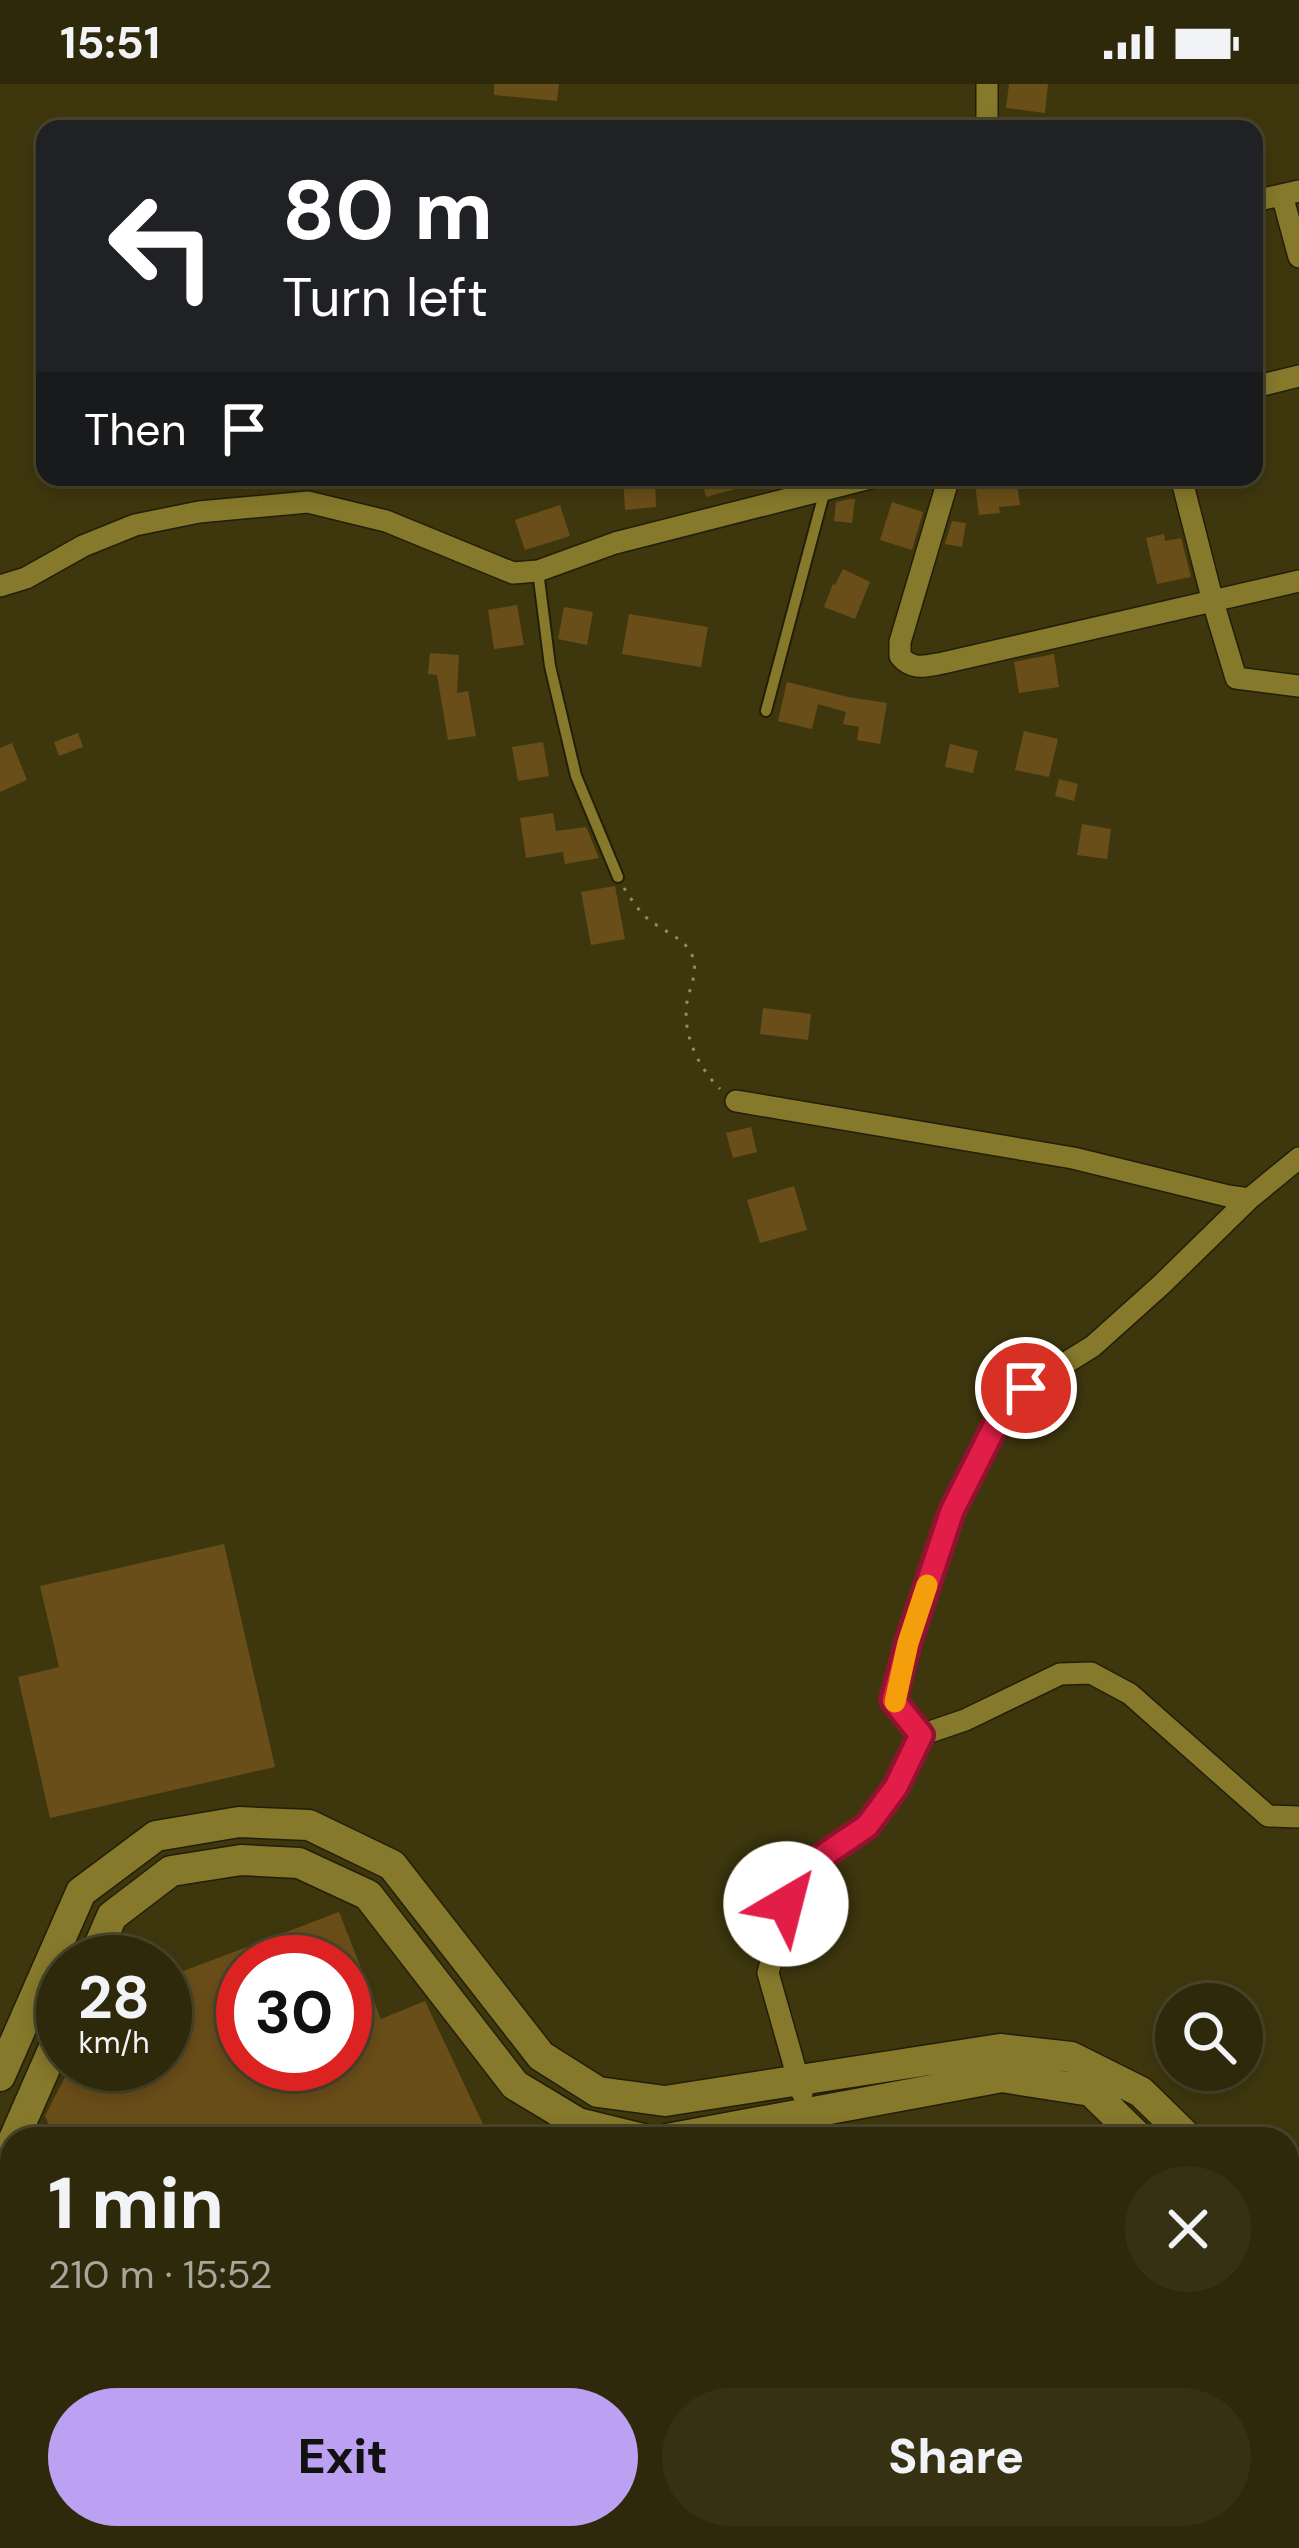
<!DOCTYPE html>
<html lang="en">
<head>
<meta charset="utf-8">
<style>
  :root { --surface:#2e290a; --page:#363113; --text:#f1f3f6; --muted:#a7a69c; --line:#49452b; --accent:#bca0f2 }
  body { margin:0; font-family:"DM Sans",sans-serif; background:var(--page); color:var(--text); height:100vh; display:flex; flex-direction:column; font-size:45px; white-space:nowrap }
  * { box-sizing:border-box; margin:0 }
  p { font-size:39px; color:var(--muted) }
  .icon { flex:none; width:66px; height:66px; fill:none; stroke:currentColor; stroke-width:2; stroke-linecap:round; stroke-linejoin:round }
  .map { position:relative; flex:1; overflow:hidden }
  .drawer { position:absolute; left:0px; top:2043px; width:1299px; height:423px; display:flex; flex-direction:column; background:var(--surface); border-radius:36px 36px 0 0; box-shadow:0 6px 18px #0003,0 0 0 3px var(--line) }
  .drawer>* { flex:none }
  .top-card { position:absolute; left:36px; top:36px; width:1227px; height:366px; border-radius:24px; box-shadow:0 6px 18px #0003,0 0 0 3px var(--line); background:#202124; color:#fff; overflow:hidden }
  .fabs { position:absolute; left:1155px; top:1899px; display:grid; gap:24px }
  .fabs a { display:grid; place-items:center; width:108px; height:108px; border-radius:50%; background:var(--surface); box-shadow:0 6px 18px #0003,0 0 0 3px var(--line); font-size:60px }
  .speed { position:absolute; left:36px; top:1851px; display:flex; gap:24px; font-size:60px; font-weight:700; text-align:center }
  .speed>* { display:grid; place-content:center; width:156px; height:156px; border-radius:50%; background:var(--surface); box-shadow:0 6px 18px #0003,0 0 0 3px var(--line); line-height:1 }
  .speed small { font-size:30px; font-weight:400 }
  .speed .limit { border:18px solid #d22; background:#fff; color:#111 }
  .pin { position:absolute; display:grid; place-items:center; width:102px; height:102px; color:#fff; margin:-51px; border:6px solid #fff; border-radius:50%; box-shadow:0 3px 12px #0007 }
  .me { position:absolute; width:132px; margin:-66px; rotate:37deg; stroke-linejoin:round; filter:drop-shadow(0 0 9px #0008) }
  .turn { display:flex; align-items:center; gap:42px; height:252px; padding:0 48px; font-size:54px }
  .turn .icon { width:156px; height:156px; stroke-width:2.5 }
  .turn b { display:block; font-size:84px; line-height:102px }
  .then { display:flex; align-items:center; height:114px; padding:0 48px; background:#0003; gap:24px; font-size:45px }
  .round { display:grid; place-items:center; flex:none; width:126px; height:126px; border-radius:63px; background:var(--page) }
  .headline { display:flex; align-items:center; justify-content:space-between; height:204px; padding:0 48px }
  h1 { font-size:72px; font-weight:800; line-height:90px }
  .cta { display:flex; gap:24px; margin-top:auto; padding:24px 48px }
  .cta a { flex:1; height:138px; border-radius:72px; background:var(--accent); color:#111; font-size:48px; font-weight:800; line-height:138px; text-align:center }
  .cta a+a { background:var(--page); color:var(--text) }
  .status { display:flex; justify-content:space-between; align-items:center; height:84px; padding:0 60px; background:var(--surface); direction:ltr }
  .status svg { height:33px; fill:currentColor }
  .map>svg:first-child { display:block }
  .building { fill:#6a4e19; fill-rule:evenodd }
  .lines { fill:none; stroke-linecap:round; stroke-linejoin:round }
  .lane-casing { stroke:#231f07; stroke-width:14 }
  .street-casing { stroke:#231f07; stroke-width:24 }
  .secondary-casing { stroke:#231f07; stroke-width:33 }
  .path { stroke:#928c65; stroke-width:3; stroke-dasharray:3 9; stroke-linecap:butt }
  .lane { stroke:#86792c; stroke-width:10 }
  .street { stroke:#86792c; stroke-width:21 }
  .secondary { stroke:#86792c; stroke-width:30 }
  .route-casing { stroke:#92132f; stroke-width:30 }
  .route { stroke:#e11d48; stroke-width:21 }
  .slow { stroke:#f59e0b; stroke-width:21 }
</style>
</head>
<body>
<div class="status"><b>15:51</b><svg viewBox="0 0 49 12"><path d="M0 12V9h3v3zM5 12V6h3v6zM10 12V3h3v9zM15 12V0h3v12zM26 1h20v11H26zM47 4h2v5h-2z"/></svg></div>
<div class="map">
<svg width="1299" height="2464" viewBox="0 0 1299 2464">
  <rect width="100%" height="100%" fill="#3e370e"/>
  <path class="building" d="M 494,0 L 559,0 L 557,17 L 494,11 Z
    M 1009,0 L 1048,0 L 1045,29 L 1006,24 Z
    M 623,393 L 655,393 L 656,423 L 625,426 Z
    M 701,393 L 760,393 L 761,398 L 706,413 Z
    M 974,393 L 1016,393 L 1020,421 L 999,423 L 1000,429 L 979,431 Z
    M 849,415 L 855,415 L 852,439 L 834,437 L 836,418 Z
    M 892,418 L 923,428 L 912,466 L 880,456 Z
    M 560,421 L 570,452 L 525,466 L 515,436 Z
    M 952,437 L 966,439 L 962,463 L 945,460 Z
    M 1164,450 L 1165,457 L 1181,454 L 1191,493 L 1157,500 L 1146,454 Z
    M 843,485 L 870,498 L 855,535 L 824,523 L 833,500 L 835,501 Z
    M 517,521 L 524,561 L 494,565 L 488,526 Z
    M 564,523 L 593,528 L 587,561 L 558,555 Z
    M 629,530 L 708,543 L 701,583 L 622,570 Z
    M 430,569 L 459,571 L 457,609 L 468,607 L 476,652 L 448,656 L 437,591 L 428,590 Z
    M 1054,570 L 1059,603 L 1019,609 L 1014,578 Z
    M 787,598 L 848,613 L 887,619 L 880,660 L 857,656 L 859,643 L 843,640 L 846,628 L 818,620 L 812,645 L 778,637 Z
    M 1024,647 L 1058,655 L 1049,693 L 1015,686 Z
    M 78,649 L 83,663 L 59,672 L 54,658 Z
    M 543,658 L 549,692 L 518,697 L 512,663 Z
    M 12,659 L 27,696 L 0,708 L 0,664 Z
    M 950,660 L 978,667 L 973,689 L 945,683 Z
    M 1059,695 L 1078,700 L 1074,717 L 1055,712 Z
    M 553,729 L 556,747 L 586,743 L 599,774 L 565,780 L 563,768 L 526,774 L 520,734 Z
    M 1082,740 L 1111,745 L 1107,775 L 1077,771 Z
    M 615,802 L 625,855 L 591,861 L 581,808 Z
    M 763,924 L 811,930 L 808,956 L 760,950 Z
    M 751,1043 L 757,1068 L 733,1074 L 726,1049 Z
    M 794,1102 L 807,1146 L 760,1159 L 747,1116 Z
    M 224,1460 L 275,1683 L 50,1734 L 18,1593 L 59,1583 L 40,1502 Z
    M 339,1828 L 381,1935 L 425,1917 L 490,2055 L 55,2055 L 45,2032 L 66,1991 L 101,1986 L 95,1980 L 165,1980 L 165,1894 ZM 243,1878 L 345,1878 L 345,1980 L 243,1980 Z"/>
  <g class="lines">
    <defs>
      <path id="lane" d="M 538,487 L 550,582 L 576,692 L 618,793
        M 766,627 L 825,406"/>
      <path id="street" d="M 987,0 L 987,45
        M 1282,111 L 1299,173
        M 1254,117 L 1299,107
        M 1254,303 L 1299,292
        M 949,393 L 900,558 L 900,572 C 912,587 926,582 943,579 L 1299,497
        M 1181,393 L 1213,518 L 1236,594 L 1299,602
        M 0,502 L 26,494 L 83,462 L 135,441 L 199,428 L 308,418 L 386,437 L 513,489 L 538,487 L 615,459 L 874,393
        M 736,1017 L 1073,1074 L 1228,1112 L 1249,1115 L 1299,1074
        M 921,1651 L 965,1636 L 1060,1590 L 1091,1589 L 1130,1610 L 1268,1732 L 1299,1733
        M 802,2009 L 768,1889 L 786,1820 L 815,1778 L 867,1741 L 896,1703 L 921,1651 L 893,1615 L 907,1559 L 952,1427 L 1000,1332 L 1026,1304 L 1093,1262 L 1161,1201 L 1249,1115"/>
      <path id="secondary" d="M 92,1878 L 112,1832 L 171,1787 L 241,1776 L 299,1779 L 368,1811 L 515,2001 L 578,2039 L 643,2055
        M 0,1992 L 81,1808 L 156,1752 L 239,1738 L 309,1741 L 392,1781 L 541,1972 L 598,2008 L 665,2017 L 1000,1965 L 1071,1973 L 1141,2008 L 1189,2055
        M 14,2055 L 63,1943
        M 667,2055 L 1002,1993 L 1091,2007 L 1140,2055
        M 0,2086 L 12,2059
        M 1287,2152 L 1299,2163
        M 1287,2198 L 1299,2209
        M 0,2419 L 12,2445"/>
    </defs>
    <use href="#lane" class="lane-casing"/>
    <use href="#street" class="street-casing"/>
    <use href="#secondary" class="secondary-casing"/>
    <path class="path" d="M 624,804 C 631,815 638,826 648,835 C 661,846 685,854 692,871 C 699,887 690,902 687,918 C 682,950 698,983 720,1005
      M 899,2454 L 904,2464"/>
    <use href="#lane" class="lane"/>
    <use href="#street" class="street"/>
    <use href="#secondary" class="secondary"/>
  </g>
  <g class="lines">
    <defs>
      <path id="route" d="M 786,1820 L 814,1778 L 867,1742 L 896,1703 L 921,1651 L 893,1616 L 908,1559 L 952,1427 L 1000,1332 L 1026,1304"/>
    </defs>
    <use href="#route" class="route-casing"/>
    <use href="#route" class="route"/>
    <path class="slow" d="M 895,1618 L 908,1559 L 927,1501"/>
  </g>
</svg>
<div class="fabs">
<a><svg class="icon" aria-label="search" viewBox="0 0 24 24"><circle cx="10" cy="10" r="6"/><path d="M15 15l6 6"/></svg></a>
</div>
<div class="speed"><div>28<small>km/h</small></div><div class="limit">30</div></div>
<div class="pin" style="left:1026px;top:1304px;background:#d93025"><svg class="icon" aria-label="arrive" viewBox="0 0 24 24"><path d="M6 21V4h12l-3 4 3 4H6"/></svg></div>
<svg class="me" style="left:786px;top:1820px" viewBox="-20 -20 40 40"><circle r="19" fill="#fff"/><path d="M0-13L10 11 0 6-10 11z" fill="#e11d48"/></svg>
<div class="top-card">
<div class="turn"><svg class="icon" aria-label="left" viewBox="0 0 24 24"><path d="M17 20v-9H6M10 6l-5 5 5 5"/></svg><div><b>80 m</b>Turn left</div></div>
<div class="then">Then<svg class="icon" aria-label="arrive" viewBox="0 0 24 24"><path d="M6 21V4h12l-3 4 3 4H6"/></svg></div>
</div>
<section class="drawer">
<div class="headline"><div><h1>1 min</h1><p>210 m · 15:52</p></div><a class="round"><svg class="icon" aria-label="close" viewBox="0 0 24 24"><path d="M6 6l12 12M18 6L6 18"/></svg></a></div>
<div class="cta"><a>Exit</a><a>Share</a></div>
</section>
</div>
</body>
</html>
